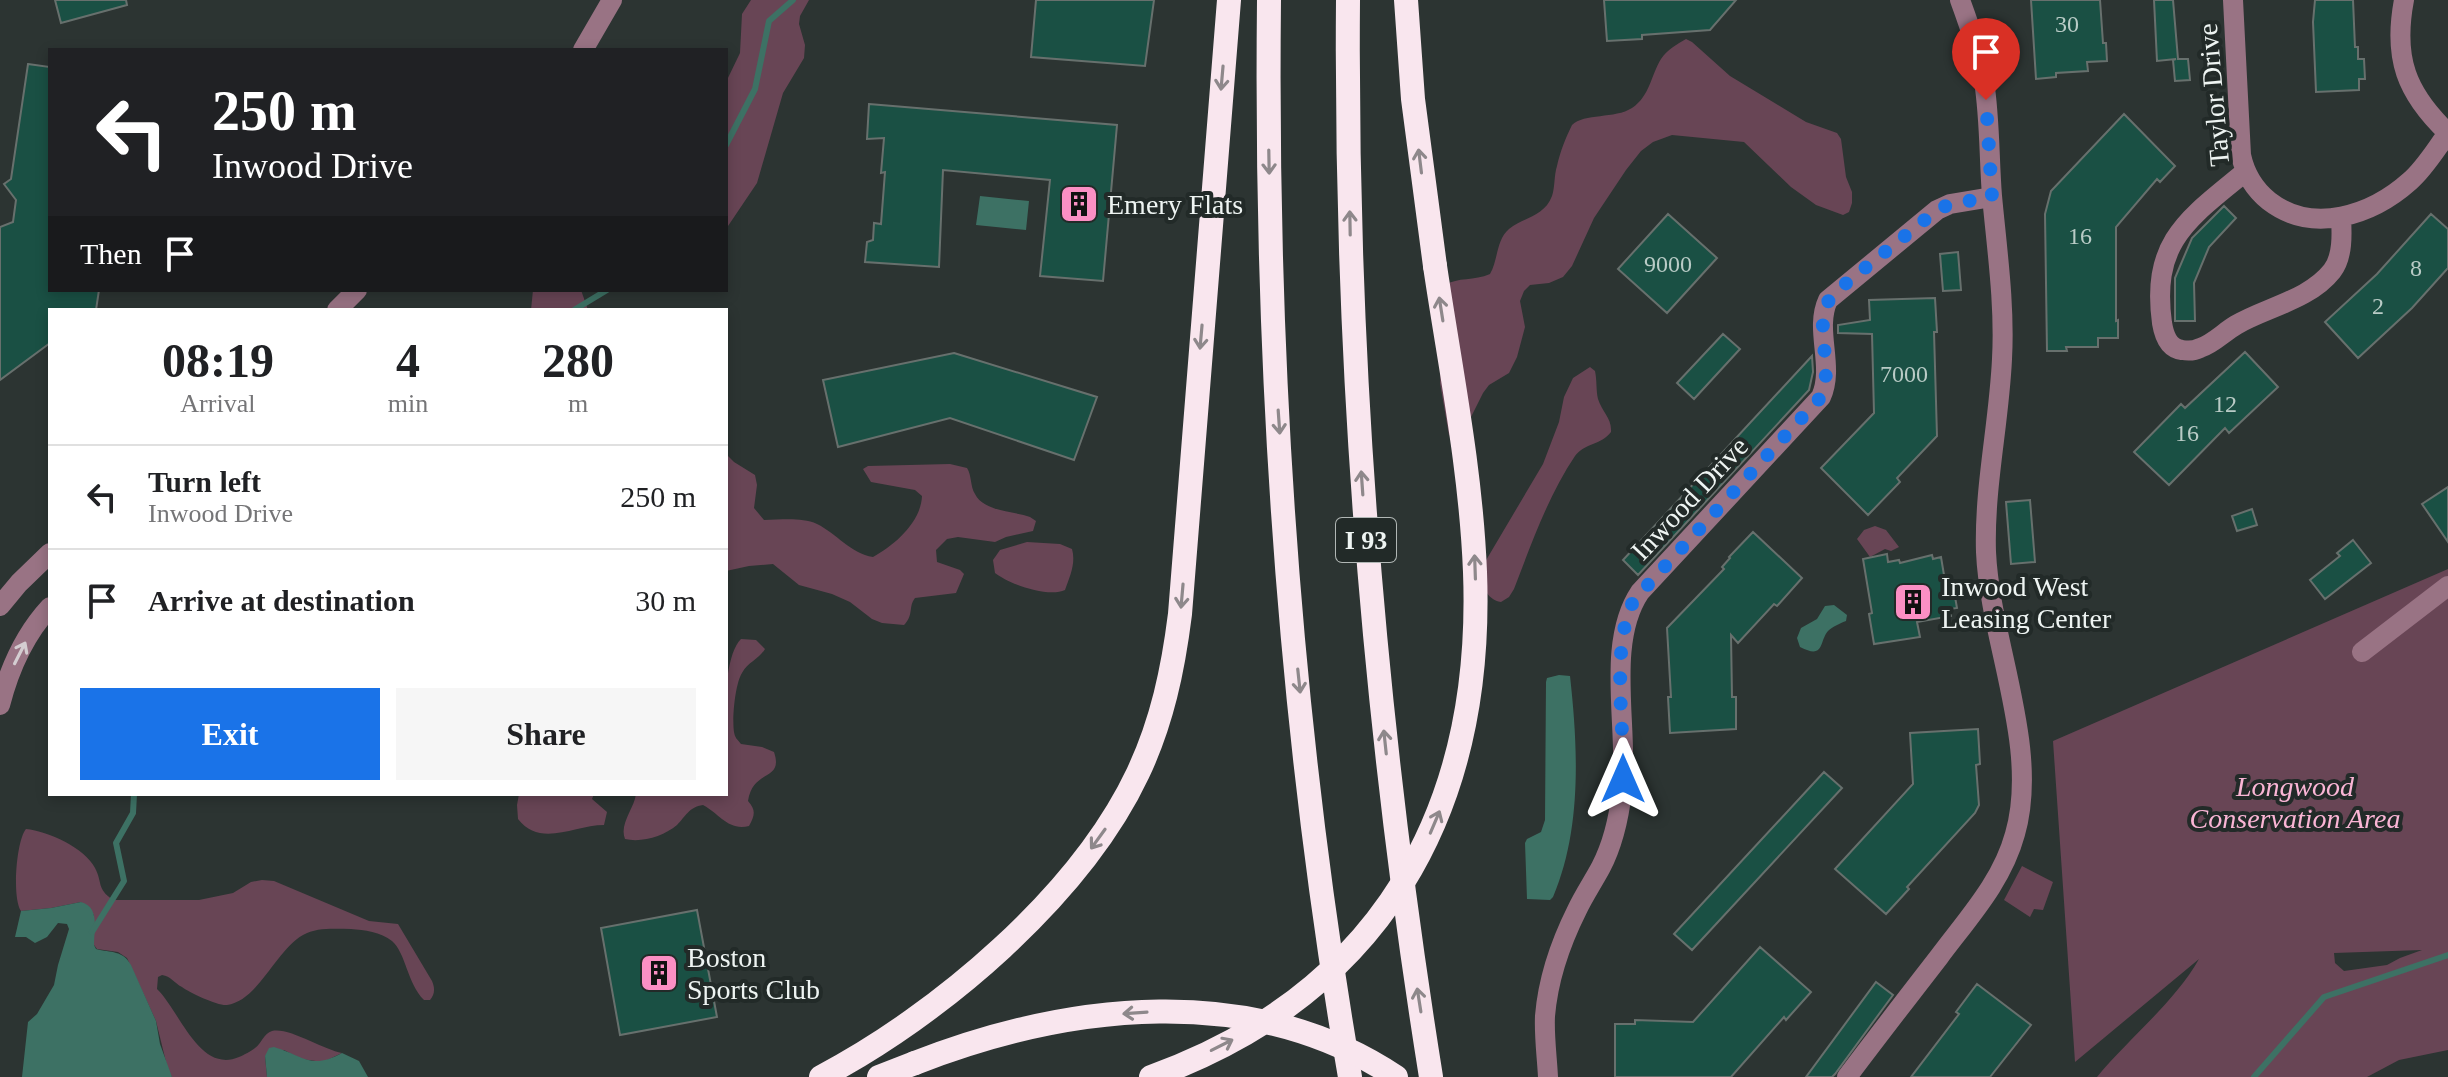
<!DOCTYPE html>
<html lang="en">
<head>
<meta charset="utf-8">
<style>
  :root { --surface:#fff; --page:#f6f6f6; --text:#202124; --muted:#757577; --line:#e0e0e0; --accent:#1a73e8 }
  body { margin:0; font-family:Georgia,serif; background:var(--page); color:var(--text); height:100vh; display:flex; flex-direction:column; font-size:30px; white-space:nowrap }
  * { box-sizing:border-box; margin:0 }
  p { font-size:26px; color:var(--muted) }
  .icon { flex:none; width:44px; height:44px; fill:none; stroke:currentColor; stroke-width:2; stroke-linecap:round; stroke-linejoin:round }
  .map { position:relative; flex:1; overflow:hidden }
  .sheet { position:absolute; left:48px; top:308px; width:680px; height:488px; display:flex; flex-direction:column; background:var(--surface); border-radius:0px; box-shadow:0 4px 12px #0003 }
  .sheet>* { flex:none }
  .hud { position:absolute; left:48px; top:48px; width:680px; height:244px; border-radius:0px; box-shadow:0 4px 12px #0003; background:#202124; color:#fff; overflow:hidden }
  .pin { position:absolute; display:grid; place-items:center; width:68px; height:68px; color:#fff; margin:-82px -34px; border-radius:50% 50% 50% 0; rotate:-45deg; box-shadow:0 0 8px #0007 }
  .pin .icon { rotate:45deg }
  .me { position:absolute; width:88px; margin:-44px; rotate:0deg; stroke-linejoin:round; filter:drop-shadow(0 0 6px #0008) }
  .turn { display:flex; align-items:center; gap:28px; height:168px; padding:0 32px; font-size:36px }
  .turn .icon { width:104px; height:104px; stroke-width:2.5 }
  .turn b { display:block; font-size:56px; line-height:68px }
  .then { display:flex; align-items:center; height:76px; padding:0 32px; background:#0003; gap:16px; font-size:30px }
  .eta { display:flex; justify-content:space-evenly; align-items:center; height:136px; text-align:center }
  .eta b { font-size:48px; font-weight:700; line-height:56px }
  .cta { display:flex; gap:16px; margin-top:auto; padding:16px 32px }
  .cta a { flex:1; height:92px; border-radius:0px; background:var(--accent); color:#fff; font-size:32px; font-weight:700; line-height:92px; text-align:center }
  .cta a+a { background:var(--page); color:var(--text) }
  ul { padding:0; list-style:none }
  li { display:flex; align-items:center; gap:24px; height:104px; padding:0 32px; border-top:2px solid var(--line) }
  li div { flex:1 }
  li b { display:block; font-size:30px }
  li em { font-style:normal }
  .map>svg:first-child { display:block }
  .green { fill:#684555; fill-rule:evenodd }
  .water { fill:#3d7164 }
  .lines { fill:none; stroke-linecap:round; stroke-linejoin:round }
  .stream { stroke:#3d7164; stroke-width:6 }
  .building { fill:#1a5044; stroke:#67706d; stroke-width:2 }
  .minor { stroke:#997384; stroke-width:20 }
  .highway { stroke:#f9e6ee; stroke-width:24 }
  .highway-bridge { stroke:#f9e6ee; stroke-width:24 }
  .oneway { stroke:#8e888b }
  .oneway2 { stroke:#d4cdd1 }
  .route { stroke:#1a73e8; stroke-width:14; stroke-dasharray:0 25.2 }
  .labels { text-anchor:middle; stroke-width:8; stroke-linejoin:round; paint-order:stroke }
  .number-label { font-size:24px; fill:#b9cbc6 }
  .shield { fill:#222a28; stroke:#b1b7b5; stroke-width:2 }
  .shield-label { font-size:26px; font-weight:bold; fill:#eef4f2 }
  .street-label { font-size:28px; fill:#eef4f2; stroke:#222a28 }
  .poi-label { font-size:28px; fill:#eef4f2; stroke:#222a28; text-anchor:start }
  .park-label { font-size:28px; font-style:italic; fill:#fab5d5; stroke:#222a28 }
</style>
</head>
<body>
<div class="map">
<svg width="2448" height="1077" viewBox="0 0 2448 1077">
  <rect width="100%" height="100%" fill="#2c3432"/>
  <path class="green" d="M 751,0 L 809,0 L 800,16 L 799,24 L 805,45 L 804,58 L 783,93 L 757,183 L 726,229 L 726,82 L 740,53 L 742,14 Z
    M 1686,39 L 1692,42 L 1730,76 L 1806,122 L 1837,133 L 1841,139 L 1846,177 L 1852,192 L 1852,203 L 1849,212 L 1843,215 L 1816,205 L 1791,187 L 1744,142 L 1672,135 L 1653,142 L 1641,151 L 1626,170 L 1594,218 L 1572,266 L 1563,277 L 1549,283 L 1530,285 L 1524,291 L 1520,301 L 1525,327 L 1517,357 L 1509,373 L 1489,385 L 1483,393 L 1468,423 L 1454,438 L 1449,435 L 1440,383 L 1445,285 C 1458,277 1474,281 1490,274 C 1498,261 1496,240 1509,229 C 1524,217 1544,217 1552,196 C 1555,187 1554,175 1557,166 C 1560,152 1566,137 1572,125 C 1584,113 1615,119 1632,108 C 1650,96 1651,75 1661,59 C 1667,50 1677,44 1686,39 Z
    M 533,290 L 581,290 L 588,310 L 531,310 Z
    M 1590,367 L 1595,371 C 1597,380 1596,391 1598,399 C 1602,412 1612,418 1611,432 C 1601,445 1585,443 1575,456 C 1548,496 1531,545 1514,589 L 1509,597 L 1501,602 C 1481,598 1482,578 1485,562 L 1543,464 L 1559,422 L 1564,397 L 1573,378 Z
    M 726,454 L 734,462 L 755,475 L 757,485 L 754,508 L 764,520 C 781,520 801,517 817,524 C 836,533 851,554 873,557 C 895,545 921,522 922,496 L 915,490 L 871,482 L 863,469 L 868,466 L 950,464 L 967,468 C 972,476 970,486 975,494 C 984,512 1014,511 1030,517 L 1036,521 L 1033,531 L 1006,537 L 995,542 L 958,537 L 947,539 L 936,550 L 937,562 L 960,570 L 964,574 L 956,593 L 915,598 C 908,607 914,615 904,625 L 882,623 L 872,619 L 850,602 L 832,594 L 799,585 L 773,564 L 749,566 L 726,571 Z
    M 1875,526 L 1886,530 L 1899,547 L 1891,551 L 1885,549 L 1870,557 L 1857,539 L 1864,530 Z
    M 1027,542 L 1060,544 L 1072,549 C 1076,563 1070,576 1065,590 C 1048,598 1009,584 995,573 L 993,560 L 1000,550 Z
    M 2448,569 L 2448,1050 L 2399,1060 L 2367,1077 L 2097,1077 C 2130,1037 2174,1003 2199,959 L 2075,1062 L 2053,741 ZM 2422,950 L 2400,958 L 2387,965 L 2344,971 L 2335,963 L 2334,953 Z
    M 741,639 L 756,640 L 765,649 C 759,659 748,662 742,673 C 735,684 732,719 734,732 C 735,738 737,739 741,744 L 762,747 L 774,752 C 784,782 753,768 748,801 C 756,810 755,815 749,826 C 728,831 720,814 703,805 C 689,807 686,816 677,825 C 664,836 642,843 625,839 C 619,824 634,809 636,794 L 726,794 C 726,759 718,662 741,639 Z
    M 519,794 L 594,794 L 592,799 L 607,812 L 604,825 C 575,825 540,848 518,819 L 517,805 Z
    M 26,829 C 48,831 85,848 95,868 C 103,883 96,888 113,900 L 199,900 L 233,893 L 251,882 L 262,880 L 274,881 L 369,921 L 398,924 L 432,981 C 435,988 435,994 430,1000 L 424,1000 C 407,983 406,953 392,941 C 381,932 364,930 351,929 C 335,929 317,927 303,935 C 276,950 258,1001 227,1005 C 218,1006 190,993 182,987 C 174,983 171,976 162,975 L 158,977 L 157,989 C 180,1011 199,1074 239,1057 C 244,1055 251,1051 255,1048 C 261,1044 264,1033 272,1031 C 289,1027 324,1050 342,1053 L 323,1062 L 301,1059 L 284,1050 L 265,1056 L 267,1077 L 172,1077 L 168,1070 L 156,1021 L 127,958 L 118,952 L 97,949 L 94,945 L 94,915 L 81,902 L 51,908 L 21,911 C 12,899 16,841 26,829 Z
    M 2022,866 L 2053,882 L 2043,910 L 2034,909 L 2030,917 L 2004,900 Z"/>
  <path class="water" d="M 980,196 L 1029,201 L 1026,230 L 976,225 Z
    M 1834,605 L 1847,615 L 1846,621 C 1841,623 1832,627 1828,631 C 1819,641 1825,660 1800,647 L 1797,638 L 1801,628 L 1817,619 L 1825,606 Z
    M 1559,675 L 1570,676 C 1578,748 1582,829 1553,897 L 1550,900 L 1527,899 L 1525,843 L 1527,839 L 1541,832 L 1545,820 L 1546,682 L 1547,678 Z
    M 81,902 C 100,907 94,929 94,945 L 96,949 C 111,953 123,950 131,965 L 156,1021 L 160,1044 L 172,1077 L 22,1077 L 28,1022 L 37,1014 L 54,985 L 58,965 L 69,929 L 67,924 L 58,923 L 47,937 L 35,943 L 26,937 L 15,937 L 21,911 L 51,908 Z
    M 274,1047 C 304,1056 311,1070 342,1053 L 359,1061 L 368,1077 L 267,1077 L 265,1056 L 269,1048 Z"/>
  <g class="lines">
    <path class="stream" d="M 726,145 L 755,89 L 769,21 L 793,0
      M 574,310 L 607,290
      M 92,932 L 124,881 L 116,843 L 133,813 L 134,794
      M 2254,1077 L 2324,997 L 2448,955"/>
  </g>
  <path class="building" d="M 55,0 L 126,0 L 127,5 L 61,23 Z
    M 1036,0 L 1154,0 L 1145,66 L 1031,57 Z
    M 1604,0 L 1736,0 L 1710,30 L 1642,35 L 1642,39 L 1607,41 Z
    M 2031,0 L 2100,0 L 2103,43 L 2106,43 L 2107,61 L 2087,62 L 2088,71 L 2056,73 L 2056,77 L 2036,79 Z
    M 2154,0 L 2173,0 L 2178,59 L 2188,59 L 2190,80 L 2175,81 L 2173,60 L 2176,59 L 2157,61 Z
    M 2315,0 L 2353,0 L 2355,47 L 2358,47 L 2358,59 L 2364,59 L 2365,79 L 2359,79 L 2359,90 L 2316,92 L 2313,22 Z
    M 28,64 L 50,67 L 50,290 L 99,290 L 96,310 L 50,310 L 50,343 L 0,380 L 0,227 L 13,222 L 16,200 L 4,184 L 11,179 Z
    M 869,104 L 1117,125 L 1103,281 L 1040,276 L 1050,180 L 943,170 L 939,267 L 865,262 L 867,242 L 873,240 L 874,223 L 881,224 L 885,172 L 881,173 L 884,138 L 867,139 Z
    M 2124,114 L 2175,166 L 2160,182 L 2157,179 L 2116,227 L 2116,321 L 2118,320 L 2118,338 L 2098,338 L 2098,347 L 2066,347 L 2067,351 L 2047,351 L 2045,214 L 2051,191 Z
    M 2224,206 L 2236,218 L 2209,247 L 2194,283 L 2195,321 L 2175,321 L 2175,278 L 2192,238 Z
    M 1668,214 L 1717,258 L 1667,313 L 1618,269 Z
    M 2431,214 L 2448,229 L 2448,268 L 2412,308 L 2358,358 L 2325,322 L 2377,274 Z
    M 1958,252 L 1961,290 L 1943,291 L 1940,254 Z
    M 1935,298 L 1937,332 L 1934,332 L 1937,436 L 1897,478 L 1900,482 L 1868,515 L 1821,468 L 1874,413 L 1872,334 L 1838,333 L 1838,325 L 1870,320 L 1869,300 Z
    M 1723,334 L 1740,349 L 1694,399 L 1677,383 Z
    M 2245,352 L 2278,387 L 2229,433 L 2225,428 L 2169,485 L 2134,452 L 2181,404 L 2185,408 Z
    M 954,353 L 1097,397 L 1074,460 L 950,418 L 838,447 L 823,380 Z
    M 1812,356 L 1813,372 L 1809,390 L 1638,575 L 1623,560 Z
    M 2448,487 L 2448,542 L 2422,504 Z
    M 2030,500 L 2035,562 L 2011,564 L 2006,502 Z
    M 2252,509 L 2257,525 L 2237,531 L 2232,516 Z
    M 1753,532 L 1802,578 L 1777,606 L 1774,604 L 1738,643 L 1731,635 L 1732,697 L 1736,697 L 1736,729 L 1670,733 L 1668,697 L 1671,697 L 1667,628 L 1724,569 L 1722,567 L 1730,558 L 1729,557 Z
    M 2353,540 L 2371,563 L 2325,599 L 2310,580 L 2340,556 L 2337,553 Z
    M 1887,554 L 1888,562 L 1899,560 L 1900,563 L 1932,555 L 1933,559 L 1941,557 L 1945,581 L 1952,580 L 1957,608 L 1950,609 L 1951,616 L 1917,622 L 1920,637 L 1874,644 L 1869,614 L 1872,613 L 1863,559 Z
    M 1978,729 L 1980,764 L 1976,765 L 1979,805 L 1975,813 L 1907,887 L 1909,889 L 1886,914 L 1835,869 L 1913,784 L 1910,733 Z
    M 1824,772 L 1842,788 L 1692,950 L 1674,934 Z
    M 697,910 L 717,1017 L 620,1035 L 601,928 Z
    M 1760,947 L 1811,992 L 1786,1020 L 1784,1017 L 1731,1077 L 1615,1077 L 1615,1024 L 1635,1024 L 1635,1020 L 1693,1022 Z
    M 1876,982 L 1893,995 L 1835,1074 L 1832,1077 L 1806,1077 Z
    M 1977,984 L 2031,1025 L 1990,1077 L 1911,1077 L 1959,1014 L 1956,1012 Z"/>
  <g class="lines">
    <path class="minor" d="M 2233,0 L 2241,155 C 2245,174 2254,189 2269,201 C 2313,235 2372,215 2410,181 C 2425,168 2436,149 2448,133 C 2406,93 2393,58 2404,0
      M 583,50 L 612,0
      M 2245,172 C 2188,219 2151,241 2162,323 C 2164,335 2168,348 2182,350 C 2188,351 2194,351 2200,348 C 2213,344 2224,332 2236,325 C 2267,307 2309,300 2332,271 C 2343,257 2342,234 2341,217
      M 337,310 L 357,290
      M 0,606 L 19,583 L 50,553
      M 2362,652 L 2448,586
      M 0,705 C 9,670 25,634 50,607
      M 1548,1077 C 1547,1057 1544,1036 1545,1016 C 1548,980 1561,942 1577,910 C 1584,895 1593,882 1601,867 C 1613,844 1619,817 1622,791 C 1629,729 1605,644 1640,592 L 1821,397 C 1835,366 1814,330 1828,300 L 1937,210 L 1950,204 L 1992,197
      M 1847,1077 C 1877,1037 1908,997 1939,957 C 1968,918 2002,882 2015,834 C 2040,747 1990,642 1986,552 C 1984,487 1999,424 2002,359 C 2005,305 1997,250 1992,196 C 1989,158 1990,119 1984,81 C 1979,53 1970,27 1960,0"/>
    <path class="highway" d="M 1269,0 C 1265,358 1289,724 1350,1077
      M 1348,0 C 1345,361 1374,721 1431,1077
      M 1406,0 L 1413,99 L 1435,266
      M 821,1077 C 939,1015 1080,896 1138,773 C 1162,722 1173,670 1180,614 L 1229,0
      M 879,1077 L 915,1063"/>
    <path class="highway-bridge" d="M 915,1063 C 1069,1003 1252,981 1396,1077
      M 1151,1077 C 1381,994 1484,811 1475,572 C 1471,469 1450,367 1435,266"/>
  </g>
  <defs><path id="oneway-shaft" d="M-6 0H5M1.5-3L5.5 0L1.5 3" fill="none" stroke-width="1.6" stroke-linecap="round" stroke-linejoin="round" transform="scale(2)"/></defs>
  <g class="oneway">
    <use href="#oneway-shaft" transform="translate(1222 78) rotate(95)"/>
    <use href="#oneway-shaft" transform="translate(1420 161) rotate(-97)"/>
    <use href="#oneway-shaft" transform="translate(1269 162) rotate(89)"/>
    <use href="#oneway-shaft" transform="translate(1350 223) rotate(-91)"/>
    <use href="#oneway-shaft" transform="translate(1441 309) rotate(-99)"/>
    <use href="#oneway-shaft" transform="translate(1201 337) rotate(95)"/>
    <use href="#oneway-shaft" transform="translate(1279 422) rotate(86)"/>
    <use href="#oneway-shaft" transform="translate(1362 483) rotate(-94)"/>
    <use href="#oneway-shaft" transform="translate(1475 567) rotate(-92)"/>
    <use href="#oneway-shaft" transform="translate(1182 596) rotate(95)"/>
    <use href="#oneway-shaft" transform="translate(1299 681) rotate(84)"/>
    <use href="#oneway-shaft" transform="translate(1385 742) rotate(-96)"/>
    <use href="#oneway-shaft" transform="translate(1435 822) rotate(-67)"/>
    <use href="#oneway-shaft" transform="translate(1098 839) rotate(126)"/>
    <use href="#oneway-shaft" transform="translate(1419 1000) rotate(-99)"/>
    <use href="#oneway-shaft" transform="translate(1135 1013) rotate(176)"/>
    <use href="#oneway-shaft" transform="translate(1222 1045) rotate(-27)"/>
  </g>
  <use class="oneway2" href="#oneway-shaft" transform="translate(20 653) rotate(-63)"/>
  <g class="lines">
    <path class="route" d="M 1623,779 C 1625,727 1610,645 1634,600 L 1821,397 C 1836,364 1809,322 1834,293 L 1937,210 L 1950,204 L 1992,197 L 1986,100"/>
  </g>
  <defs>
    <symbol id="building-square" viewBox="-11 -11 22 22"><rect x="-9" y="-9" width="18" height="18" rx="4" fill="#fb8fc4" stroke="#222a28"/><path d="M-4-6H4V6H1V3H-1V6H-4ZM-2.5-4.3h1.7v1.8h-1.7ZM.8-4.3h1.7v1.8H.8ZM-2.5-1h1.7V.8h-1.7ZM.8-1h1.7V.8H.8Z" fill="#111"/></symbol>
  </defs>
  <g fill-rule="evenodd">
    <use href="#building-square" x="1057" y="182" width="44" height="44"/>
    <use href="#building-square" x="1891" y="580" width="44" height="44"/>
    <use href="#building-square" x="637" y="951" width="44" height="44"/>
  </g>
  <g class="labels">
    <g class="number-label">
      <text x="2067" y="32">30</text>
      <text x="2080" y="244">16</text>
      <text x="1668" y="272">9000</text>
      <text x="2416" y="276">8</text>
      <text x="2378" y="314">2</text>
      <text x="1904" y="382">7000</text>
      <text x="2225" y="412">12</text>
      <text x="2187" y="441">16</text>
    </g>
    <rect class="shield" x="1336" y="518" width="60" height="44" rx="6"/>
    <g class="shield-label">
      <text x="1366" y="549">I 93</text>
    </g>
    <g class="street-label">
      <text transform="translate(2213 95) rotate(-95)" y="10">Taylor Drive</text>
      <text transform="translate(1689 498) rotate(-47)" y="10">Inwood Drive</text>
    </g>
    <g class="poi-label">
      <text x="1107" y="214">Emery Flats</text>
      <text x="1941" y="596">Inwood West<tspan x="1941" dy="32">Leasing Center</tspan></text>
      <text x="687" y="967">Boston<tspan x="687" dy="32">Sports Club</tspan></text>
    </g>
    <g class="park-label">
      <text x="2295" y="796">Longwood<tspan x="2295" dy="32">Conservation Area</tspan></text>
    </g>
  </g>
</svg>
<div class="pin" style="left:1986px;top:100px;background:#d93025"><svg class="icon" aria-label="arrive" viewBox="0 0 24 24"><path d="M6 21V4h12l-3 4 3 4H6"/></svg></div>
<svg class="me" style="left:1623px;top:779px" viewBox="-20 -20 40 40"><path d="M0-17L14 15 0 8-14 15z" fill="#1a73e8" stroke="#fff" stroke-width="4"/></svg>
<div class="hud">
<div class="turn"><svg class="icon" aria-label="left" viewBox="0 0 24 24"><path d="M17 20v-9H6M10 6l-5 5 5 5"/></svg><div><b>250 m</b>Inwood Drive</div></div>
<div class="then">Then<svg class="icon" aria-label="arrive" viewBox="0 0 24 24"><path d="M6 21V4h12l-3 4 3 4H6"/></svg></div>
</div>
<section class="sheet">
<div class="eta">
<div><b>08:19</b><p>Arrival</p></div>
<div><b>4</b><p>min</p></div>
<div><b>280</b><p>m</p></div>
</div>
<ul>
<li><svg class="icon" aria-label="left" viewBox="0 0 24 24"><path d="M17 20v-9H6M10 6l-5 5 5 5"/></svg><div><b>Turn left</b><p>Inwood Drive</p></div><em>250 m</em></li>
<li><svg class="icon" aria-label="arrive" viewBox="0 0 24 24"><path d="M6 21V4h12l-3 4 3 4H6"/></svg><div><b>Arrive at destination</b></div><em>30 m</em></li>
</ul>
<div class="cta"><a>Exit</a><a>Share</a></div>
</section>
</div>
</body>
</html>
